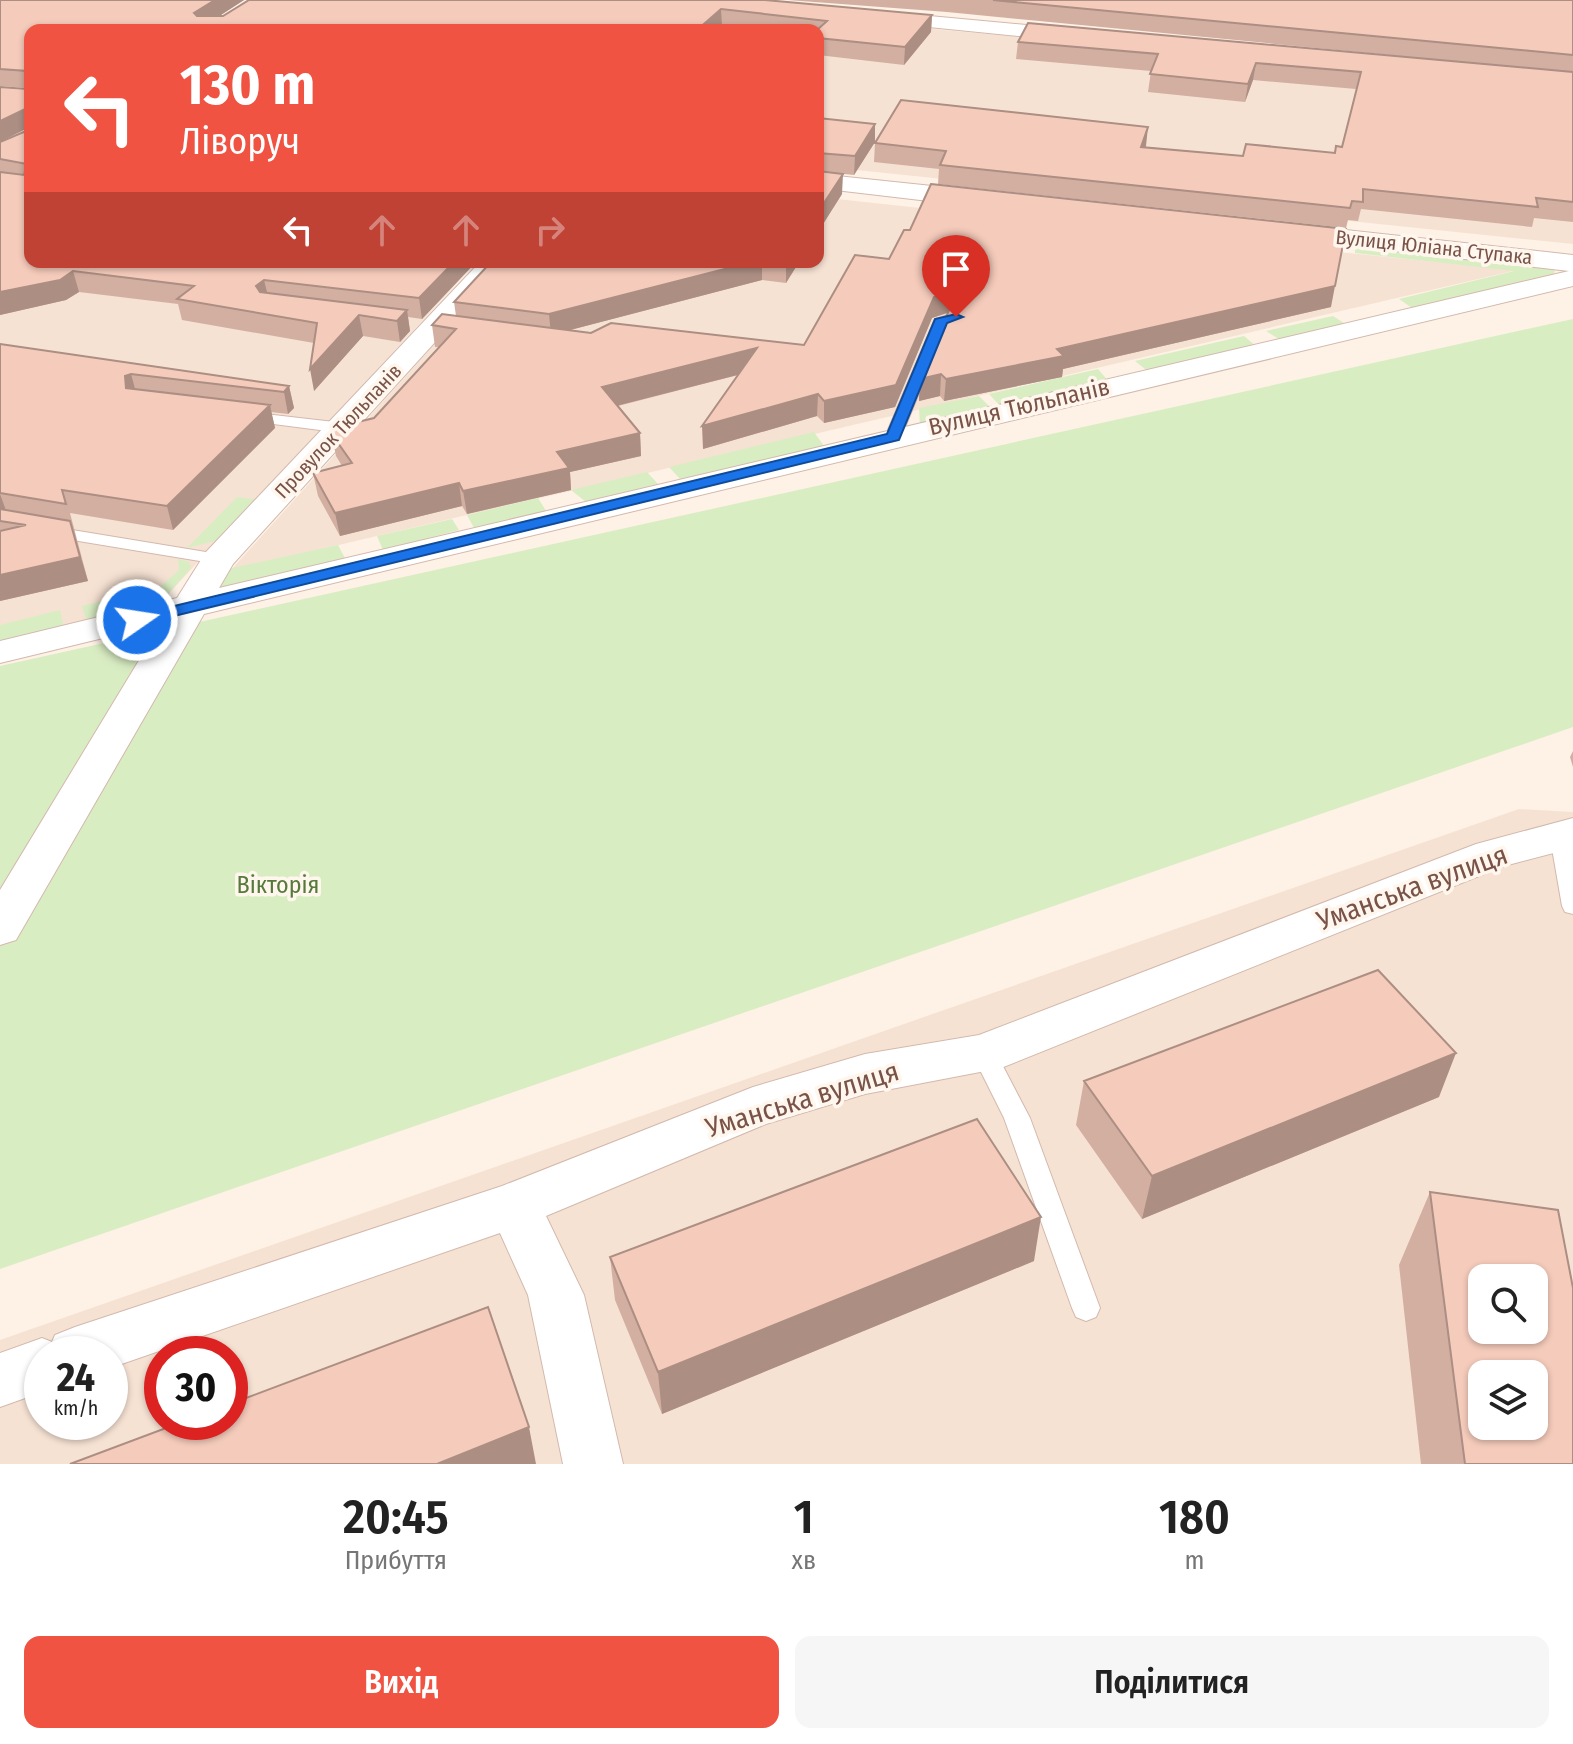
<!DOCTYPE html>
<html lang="uk">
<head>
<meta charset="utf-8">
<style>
  :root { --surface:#fff; --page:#f6f6f6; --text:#222; --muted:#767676; --accent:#f05342 }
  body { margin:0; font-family:"Fira Sans Condensed",sans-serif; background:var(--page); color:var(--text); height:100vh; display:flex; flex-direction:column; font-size:30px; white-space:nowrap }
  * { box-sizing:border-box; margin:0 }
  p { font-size:26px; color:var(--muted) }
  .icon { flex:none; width:44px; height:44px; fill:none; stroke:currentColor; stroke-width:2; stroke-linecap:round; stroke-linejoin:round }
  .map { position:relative; height:1464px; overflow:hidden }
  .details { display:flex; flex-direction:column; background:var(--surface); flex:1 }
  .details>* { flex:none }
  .guide { position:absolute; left:24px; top:24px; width:800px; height:244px; border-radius:16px; box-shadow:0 2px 6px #0004; background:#f05342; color:#fff; overflow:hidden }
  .fabs { position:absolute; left:1468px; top:1264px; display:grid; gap:16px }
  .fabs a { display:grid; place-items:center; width:80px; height:80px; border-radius:16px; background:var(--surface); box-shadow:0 2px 6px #0004; font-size:40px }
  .speed { position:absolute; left:24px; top:1336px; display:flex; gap:16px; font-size:40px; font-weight:700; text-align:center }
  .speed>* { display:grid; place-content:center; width:104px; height:104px; border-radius:50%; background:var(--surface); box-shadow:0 2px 6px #0004; line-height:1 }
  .speed small { font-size:20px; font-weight:400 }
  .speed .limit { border:12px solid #d22; background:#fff; color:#111 }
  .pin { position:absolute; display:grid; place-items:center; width:68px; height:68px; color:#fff; margin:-82px -34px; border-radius:50% 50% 50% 0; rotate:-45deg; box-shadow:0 0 8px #0007 }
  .pin .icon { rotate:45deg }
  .me { position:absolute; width:88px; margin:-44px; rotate:77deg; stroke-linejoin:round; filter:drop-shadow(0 0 6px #0008) }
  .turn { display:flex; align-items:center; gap:28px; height:168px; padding:0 24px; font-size:36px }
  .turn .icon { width:104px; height:104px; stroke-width:2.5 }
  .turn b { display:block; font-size:56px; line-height:68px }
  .lanes { display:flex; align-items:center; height:76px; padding:0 24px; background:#0003; justify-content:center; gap:40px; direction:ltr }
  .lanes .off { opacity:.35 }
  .eta { display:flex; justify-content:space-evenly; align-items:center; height:136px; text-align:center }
  .eta b { font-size:48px; font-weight:600; line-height:56px }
  .cta { display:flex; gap:16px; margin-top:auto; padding:16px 24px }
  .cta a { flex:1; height:92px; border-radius:16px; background:var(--accent); color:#fff; font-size:32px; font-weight:600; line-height:92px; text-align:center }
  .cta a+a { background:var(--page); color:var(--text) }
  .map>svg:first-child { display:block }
  .residential { fill:#f6e2d3; fill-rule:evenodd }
  .green { fill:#d9edc3 }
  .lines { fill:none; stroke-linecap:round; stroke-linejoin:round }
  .service-casing { stroke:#d3b9ad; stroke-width:2 }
  .minor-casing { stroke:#d3b9ad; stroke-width:2 }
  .service { fill:#fff; fill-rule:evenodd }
  .minor { fill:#fff; fill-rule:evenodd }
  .wall { fill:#d3afa1 }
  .shaded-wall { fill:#ac8e83 }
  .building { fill:#f5cbbb; stroke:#ac8e83; stroke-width:2; fill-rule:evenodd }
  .route { fill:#1a73e8; stroke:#114b97; stroke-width:2 }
  .labels { text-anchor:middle; stroke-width:7; stroke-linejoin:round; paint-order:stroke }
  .far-street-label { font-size:20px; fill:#795348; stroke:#fff6ed }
  .street-label { font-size:24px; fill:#795348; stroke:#fff6ed }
  .park-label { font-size:24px; fill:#567a3c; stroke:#fff6ed }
  .near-street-label { font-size:28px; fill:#795348; stroke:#fff6ed }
</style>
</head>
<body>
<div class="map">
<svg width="1573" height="1464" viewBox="0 0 1573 1464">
  <rect width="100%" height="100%" fill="#fef1e6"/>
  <path class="residential" d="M 865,23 L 1573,87 L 1573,244 L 818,166 L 818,30 L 242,30 Z
    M 0,161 L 30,262 L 477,262 L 159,604 L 0,644 Z
    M 818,197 L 1248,243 L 1517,270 L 231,570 L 509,262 L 818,262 Z
    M 1519,809 L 1573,812 L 1573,1464 L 0,1464 L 0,1340 ZM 1482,1278 L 1534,1278 L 1534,1330 L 1482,1330 ZM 42,1354 L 110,1354 L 110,1422 L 42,1422 ZM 162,1354 L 230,1354 L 230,1422 L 162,1422 ZM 1482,1374 L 1534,1374 L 1534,1426 L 1482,1426 Z"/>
  <path class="green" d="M 1355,243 L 1547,266 L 1555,271 L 1553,275 L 1415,310 L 1399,299 L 1514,271 L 1355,253 Z
    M 1333,316 L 1347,325 L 1282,341 L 1266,331 Z
    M 1573,319 L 1573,727 L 0,1269 L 0,666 Z
    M 1244,336 L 1257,347 L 1150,373 L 1135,361 Z
    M 1098,369 L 1110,383 L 1002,408 L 989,394 Z
    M 979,396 L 992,409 L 920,426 L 919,408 Z
    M 814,432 L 824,446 L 681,480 L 669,467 Z
    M 647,472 L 658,484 L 586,502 L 571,490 Z
    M 237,497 L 259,500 L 219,540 L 187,548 Z
    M 538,498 L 546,511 L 474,528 L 467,515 Z
    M 452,519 L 459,530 L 383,550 L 377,536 Z
    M 338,545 L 345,558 L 211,590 L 223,570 Z
    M 178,559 L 189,562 L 191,568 L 159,604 L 87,622 L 82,606 L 161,586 L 179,570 Z
    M 60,610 L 64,628 L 0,644 L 0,625 Z"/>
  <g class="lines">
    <defs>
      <path id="service" d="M 956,313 L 963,317 L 948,322 L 901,437 L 899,440 L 887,440 L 885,437 L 935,319 Z
        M 248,412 L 343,423 L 351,428 L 343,433 L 242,420 L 242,414 Z
        M 48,526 L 218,554 L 227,559 L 218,564 L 42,535 L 39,531 L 42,527 Z
        M 1561,830 L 1569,832 L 1573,844 L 1573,914 L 1565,912 L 1562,906 L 1550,837 L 1553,832 Z
        M 984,1044 L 993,1047 L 1030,1118 L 1100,1308 L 1096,1317 L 1086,1321 L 1076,1317 L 1072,1308 L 1004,1118 L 972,1054 L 975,1047 Z"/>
      <path id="minor" d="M 876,11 L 1079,30 L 1089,36 L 1079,42 L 869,21 L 866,17 Z
        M 818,174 L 980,191 L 993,199 L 980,207 L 818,188 Z
        M 1291,224 L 1573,255 L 1573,286 L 204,614 L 16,940 L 0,945 L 0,890 L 161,624 L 0,663 L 0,641 L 177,598 L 206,552 L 480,262 L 508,262 L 233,564 L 219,588 L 1569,271 L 1282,238 L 1278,232 Z
        M 1573,818 L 1573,848 L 1504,866 L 1001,1068 L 865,1094 L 766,1124 L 546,1216 L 584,1295 L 623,1464 L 563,1464 L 528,1295 L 500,1233 L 110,1368 L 110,1354 L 42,1354 L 42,1392 L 0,1407 L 0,1353 L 42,1338 L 52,1342 L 55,1335 L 75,1327 L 502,1186 L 753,1087 L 865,1054 L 979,1035 L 1476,844 Z"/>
    </defs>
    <use href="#service" class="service-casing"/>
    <use href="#minor" class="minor-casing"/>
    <use href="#service" class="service"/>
    <use href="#minor" class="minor"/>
  </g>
  <path class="wall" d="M 0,0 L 244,0 L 219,16 L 765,0 L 932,15 L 931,32 L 904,65 L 818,55 L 818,30 L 758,30 L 722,26 L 30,262 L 476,262 L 422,319 L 408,317 L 410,331 L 400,342 L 363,336 L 314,391 L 314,343 L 182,320 L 178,304 L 79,292 L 66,300 L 0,315 L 0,142 L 26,131 L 27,88 L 0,86 Z
    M 788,0 L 1573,0 L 1573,222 L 1534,218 L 1532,227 L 1361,209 L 1358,221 L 1348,220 L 1346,228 L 938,184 L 939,169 L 874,162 L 875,143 L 1146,147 L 1243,156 L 1334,153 L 1336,146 L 1342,147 L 1356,89 L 1253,80 L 1245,102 L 1148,92 L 1151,71 L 1016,59 L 1018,42 L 1461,62 L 947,12 Z
    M 818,118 L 875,142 L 854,175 L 834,173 L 842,194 L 818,232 Z
    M 855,255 L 1331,307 L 1063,369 L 1062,377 L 944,401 L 940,396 L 919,401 L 920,379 L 948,313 L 932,318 L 895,407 L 824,423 L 817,416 L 703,449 L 738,375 L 618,406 L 640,433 L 641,456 L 570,472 L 571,490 L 467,514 L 462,506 L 340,536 L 318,496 L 313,473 L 342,466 L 336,456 L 331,433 L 374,418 L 439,347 L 435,347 L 432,325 L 456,316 L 454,302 L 491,262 L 799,262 L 786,283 L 762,280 L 570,330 L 591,333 L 804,345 Z
    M 0,344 L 289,386 L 294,408 L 288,414 L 271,412 L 275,428 L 173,530 L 70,513 L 88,581 L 0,601 Z
    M 1573,751 L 1573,767 L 1570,757 Z
    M 1084,1081 L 1439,1097 L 1142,1219 L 1076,1125 Z
    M 1430,1192 L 1573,1464 L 1421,1464 L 1399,1265 Z
    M 610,1257 L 1034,1261 L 662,1414 L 615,1300 Z"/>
  <path class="shaded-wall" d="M 215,0 L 244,0 L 198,30 L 194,13 Z
    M 721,9 L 722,26 L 717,30 L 697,30 Z
    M 932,15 L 931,32 L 904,65 L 905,47 Z
    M 1256,63 L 1253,80 L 1245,102 L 1248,84 Z
    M 25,109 L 30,127 L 0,142 L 0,121 Z
    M 875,124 L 875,142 L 854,175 L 855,156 Z
    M 1148,127 L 1146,146 L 1139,165 L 1141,147 Z
    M 843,174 L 842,194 L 818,232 L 818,212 Z
    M 454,262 L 476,262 L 422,319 L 419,298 Z
    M 752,262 L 762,262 L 762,280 L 551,335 L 549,314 Z
    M 786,262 L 799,262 L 786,283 Z
    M 73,271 L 79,292 L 66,300 L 0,315 L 0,292 Z
    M 264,280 L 269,300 L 260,306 L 256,286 Z
    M 1335,286 L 1331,307 L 1063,369 L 1062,377 L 944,401 L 946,379 L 1057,349 Z
    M 957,289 L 955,310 L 932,318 L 895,407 L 824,423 L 824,401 L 934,297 Z
    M 407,310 L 410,331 L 400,342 L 397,321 Z
    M 359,315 L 363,336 L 314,391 L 310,369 Z
    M 757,348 L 757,370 L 604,409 L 602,387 Z
    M 131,374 L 137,396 L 126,388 L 125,376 Z
    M 941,374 L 940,396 L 919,401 L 920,379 Z
    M 289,386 L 294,408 L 288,414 L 284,392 Z
    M 818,394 L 817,416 L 703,449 L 702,426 Z
    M 270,405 L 275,428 L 173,530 L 167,506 Z
    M 640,433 L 641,456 L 570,472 L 571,490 L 467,514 L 463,491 L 557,452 Z
    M 459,483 L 462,506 L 340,536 L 335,513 Z
    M 0,494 L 8,516 L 0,518 Z
    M 70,521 L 88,581 L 0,601 L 0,575 Z
    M 1456,1053 L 1439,1097 L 1142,1219 L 1152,1176 Z
    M 1041,1217 L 1034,1261 L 662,1414 L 658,1372 Z
    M 529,1427 L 536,1464 L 437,1464 Z"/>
  <path class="building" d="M 0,0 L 215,0 L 194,13 L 197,16 L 223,16 L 249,0 L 765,0 L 932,15 L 905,47 L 818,38 L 818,30 L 817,30 L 827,21 L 721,9 L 697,30 L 30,30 L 30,262 L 454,262 L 419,298 L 264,280 L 256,286 L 260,292 L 407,310 L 397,321 L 359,315 L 310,369 L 317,323 L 177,299 L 194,286 L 73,271 L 60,280 L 0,292 L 0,172 L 24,175 L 27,164 L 0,159 L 0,142 L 26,131 L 25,109 L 0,121 L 0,87 L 27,89 L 27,71 L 0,69 Z
    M 993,0 L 1573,0 L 1573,55 Z
    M 1028,23 L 1573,72 L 1573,202 L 1536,198 L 1538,207 L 1363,189 L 1363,202 L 1352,201 L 1350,208 L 940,165 L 946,151 L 875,143 L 901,100 L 1148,127 L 1141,147 L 1243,156 L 1246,144 L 1335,153 L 1336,146 L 1342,147 L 1361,72 L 1256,63 L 1248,84 L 1150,74 L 1158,54 L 1018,42 Z
    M 818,118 L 875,124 L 855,156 L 818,153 Z
    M 818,171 L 843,174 L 818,212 Z
    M 931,184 L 1346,229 L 1335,286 L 1057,349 L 1064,356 L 946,379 L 941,374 L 920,379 L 952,303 L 967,297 L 957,289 L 934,297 L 896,385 L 824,401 L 818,394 L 702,426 L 757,348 L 602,387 L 640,433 L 557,452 L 569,468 L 463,491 L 459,483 L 335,513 L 313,473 L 352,463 L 331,433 L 337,427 L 374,418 L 456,329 L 432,325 L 442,314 L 591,333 L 611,323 L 804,345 L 855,255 L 889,259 L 904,230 L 910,230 Z
    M 491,262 L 752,262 L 549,314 L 454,302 Z
    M 0,344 L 289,386 L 284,392 L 131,374 L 125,376 L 126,388 L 270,405 L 167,506 L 62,490 L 66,504 L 0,493 Z
    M 0,509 L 70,521 L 80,557 L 0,575 L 0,531 L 26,525 L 0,521 Z
    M 1378,970 L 1456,1053 L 1152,1176 L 1084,1081 Z
    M 977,1119 L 1041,1217 L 658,1372 L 610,1257 Z
    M 1430,1192 L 1558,1210 L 1573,1288 L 1573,1464 L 1465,1464 ZM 1482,1278 L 1534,1278 L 1534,1330 L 1482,1330 ZM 1482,1374 L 1534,1374 L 1534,1426 L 1482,1426 Z
    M 488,1307 L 529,1427 L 437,1464 L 70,1464 L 182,1422 L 230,1422 L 230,1404 Z"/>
  <path class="route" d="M 956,314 L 963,317 L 947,323 L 899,440 L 137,625 L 128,620 L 137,615 L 887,434 L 935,319 Z"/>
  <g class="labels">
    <g class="far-street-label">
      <text transform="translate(1434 247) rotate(6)" y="7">Вулиця Юліана Ступака</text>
      <text transform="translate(338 431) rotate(-47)" y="7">Провулок Тюльпанів</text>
    </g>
    <g class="street-label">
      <text transform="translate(1019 407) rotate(-13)" y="8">Вулиця Тюльпанів</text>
    </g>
    <g class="park-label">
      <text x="278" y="893">Вікторія</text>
    </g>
    <g class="near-street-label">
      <text transform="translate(1412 887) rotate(-20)" y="10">Уманська вулиця</text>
      <text transform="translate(802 1099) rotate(-17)" y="10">Уманська вулиця</text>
    </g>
  </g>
</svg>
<div class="fabs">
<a><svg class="icon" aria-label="search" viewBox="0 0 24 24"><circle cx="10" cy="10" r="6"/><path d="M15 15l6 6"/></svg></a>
<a><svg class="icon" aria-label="layers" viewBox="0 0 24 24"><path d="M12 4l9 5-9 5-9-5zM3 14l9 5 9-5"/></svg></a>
</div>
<div class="speed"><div>24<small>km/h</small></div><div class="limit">30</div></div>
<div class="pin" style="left:956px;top:317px;background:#d93025"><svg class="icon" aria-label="arrive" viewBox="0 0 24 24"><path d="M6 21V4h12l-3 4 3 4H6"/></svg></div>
<svg class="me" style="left:137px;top:620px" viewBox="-20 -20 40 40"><circle r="17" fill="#1a73e8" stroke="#fff" stroke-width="3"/><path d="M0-11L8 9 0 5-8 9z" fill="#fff"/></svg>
<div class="guide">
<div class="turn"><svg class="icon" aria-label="left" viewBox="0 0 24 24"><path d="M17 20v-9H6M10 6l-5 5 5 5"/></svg><div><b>130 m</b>Ліворуч</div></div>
<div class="lanes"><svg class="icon" aria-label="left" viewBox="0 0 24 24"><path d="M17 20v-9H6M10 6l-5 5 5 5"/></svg><svg class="icon off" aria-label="ahead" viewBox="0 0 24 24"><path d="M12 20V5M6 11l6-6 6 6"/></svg><svg class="icon off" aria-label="ahead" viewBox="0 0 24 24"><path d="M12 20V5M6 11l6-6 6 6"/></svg><svg class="icon off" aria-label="right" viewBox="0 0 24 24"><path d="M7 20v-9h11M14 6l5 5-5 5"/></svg></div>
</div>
</div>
<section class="details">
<div class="eta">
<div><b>20:45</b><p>Прибуття</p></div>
<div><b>1</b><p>хв</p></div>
<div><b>180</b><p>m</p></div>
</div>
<div class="cta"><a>Вихід</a><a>Поділитися</a></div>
</section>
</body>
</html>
